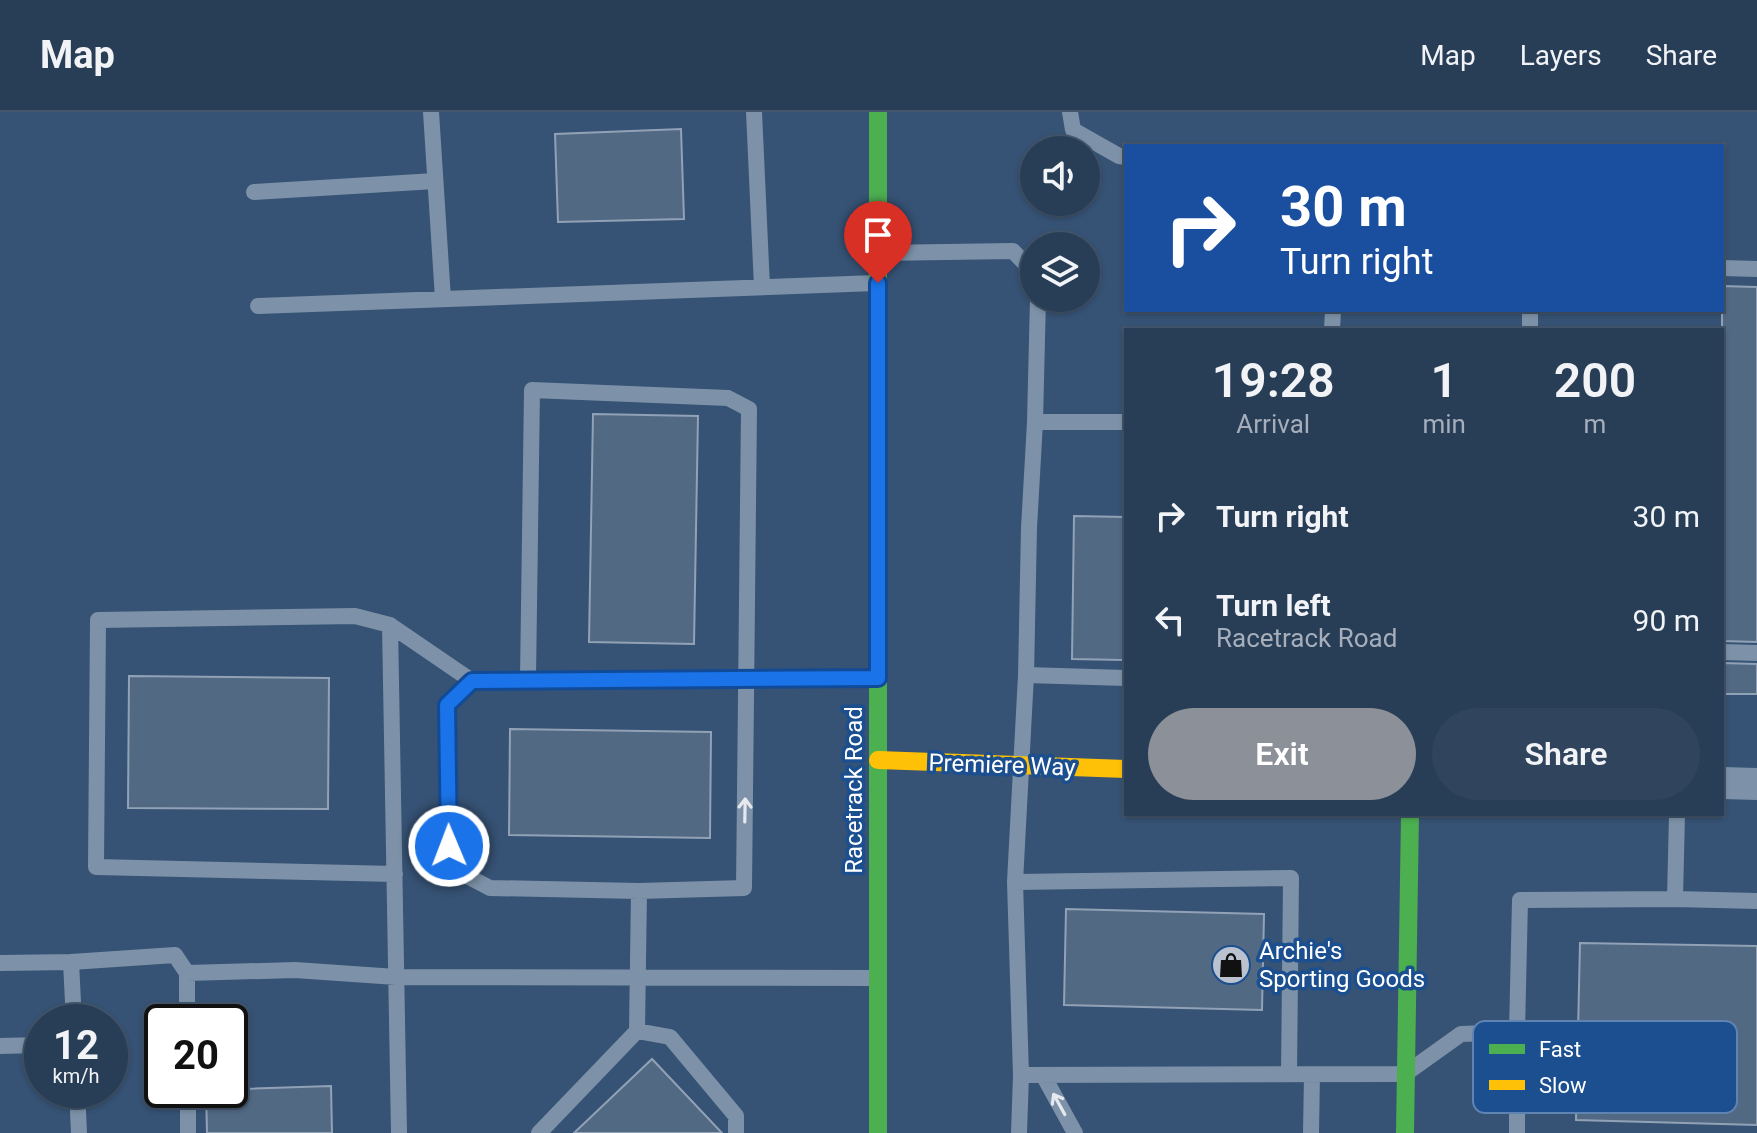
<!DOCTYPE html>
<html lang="en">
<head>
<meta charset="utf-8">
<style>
  :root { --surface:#283e57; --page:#30455d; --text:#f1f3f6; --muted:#a5aeba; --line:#44576d; --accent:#8c9099 }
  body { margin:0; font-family:Roboto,sans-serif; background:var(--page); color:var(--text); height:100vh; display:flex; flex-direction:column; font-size:30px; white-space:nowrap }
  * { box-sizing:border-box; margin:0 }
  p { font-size:26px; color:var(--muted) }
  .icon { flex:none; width:44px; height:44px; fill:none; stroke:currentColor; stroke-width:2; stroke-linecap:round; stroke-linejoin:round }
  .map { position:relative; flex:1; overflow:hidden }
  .sheet { position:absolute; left:1124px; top:216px; width:600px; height:488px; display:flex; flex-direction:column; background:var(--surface); border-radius:0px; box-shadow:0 2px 6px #0004,0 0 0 2px var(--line) }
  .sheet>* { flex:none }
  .banner { position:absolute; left:1124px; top:32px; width:600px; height:168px; border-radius:0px; box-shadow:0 2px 6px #0004,0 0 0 2px var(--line); background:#1a4fa0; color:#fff; overflow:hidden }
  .buttons { position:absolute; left:1020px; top:24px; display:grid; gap:16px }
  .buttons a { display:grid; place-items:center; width:80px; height:80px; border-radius:50%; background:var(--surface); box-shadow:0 2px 6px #0004,0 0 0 2px var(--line); font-size:40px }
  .speed { position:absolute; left:24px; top:892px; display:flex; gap:16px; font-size:40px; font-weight:700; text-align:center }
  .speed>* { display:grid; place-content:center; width:104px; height:104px; border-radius:50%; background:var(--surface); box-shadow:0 2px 6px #0004,0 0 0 2px var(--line); line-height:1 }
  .speed small { font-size:20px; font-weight:400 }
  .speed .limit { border:4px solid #111; border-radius:12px; background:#fff; color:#111 }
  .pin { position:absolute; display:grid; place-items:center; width:68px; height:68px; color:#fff; margin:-82px -34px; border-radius:50% 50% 50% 0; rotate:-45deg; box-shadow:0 0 8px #0007 }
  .pin .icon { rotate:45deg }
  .me { position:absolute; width:88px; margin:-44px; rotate:359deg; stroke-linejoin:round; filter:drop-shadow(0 0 6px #0008) }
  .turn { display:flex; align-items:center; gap:28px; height:168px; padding:0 24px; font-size:36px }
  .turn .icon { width:104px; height:104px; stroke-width:2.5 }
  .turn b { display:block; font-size:56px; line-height:68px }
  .eta { display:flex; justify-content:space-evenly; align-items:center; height:136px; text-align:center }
  .eta b { font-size:48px; font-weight:600; line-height:56px }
  .cta { display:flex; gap:16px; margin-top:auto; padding:16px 24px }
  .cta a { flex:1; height:92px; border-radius:48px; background:var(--accent); color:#fff; font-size:32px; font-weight:600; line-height:92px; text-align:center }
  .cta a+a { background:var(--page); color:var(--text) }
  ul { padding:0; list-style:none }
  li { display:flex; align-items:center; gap:24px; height:104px; padding:0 24px }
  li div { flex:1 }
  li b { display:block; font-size:30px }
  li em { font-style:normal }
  header { display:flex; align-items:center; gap:48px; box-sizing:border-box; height:112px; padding:0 40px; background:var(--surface); border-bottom:2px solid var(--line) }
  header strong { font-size:38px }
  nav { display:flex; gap:44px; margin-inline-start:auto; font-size:28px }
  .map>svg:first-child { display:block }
  .building { fill:#526984; stroke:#92a2b6; stroke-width:2 }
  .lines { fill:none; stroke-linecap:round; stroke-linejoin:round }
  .lane { stroke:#7d92a8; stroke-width:16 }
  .street { stroke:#7d92a8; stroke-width:32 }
  .fast { stroke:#4caf50; stroke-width:18 }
  .slow { stroke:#ffc107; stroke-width:18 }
  .oneway { stroke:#e5e9ee }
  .route-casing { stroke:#114b97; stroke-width:20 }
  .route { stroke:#1a73e8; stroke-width:14 }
  .labels { text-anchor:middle; stroke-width:7; stroke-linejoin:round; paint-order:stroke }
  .street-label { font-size:24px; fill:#fff; stroke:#1b4f8f }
  .poi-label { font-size:24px; fill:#fff; stroke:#1b4f8f; text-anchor:start }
  .key { fill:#1b4f8f; stroke:#5f84b1; stroke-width:2 }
  .key-label { font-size:22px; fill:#fff }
</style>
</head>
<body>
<header>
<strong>Map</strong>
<nav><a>Map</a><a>Layers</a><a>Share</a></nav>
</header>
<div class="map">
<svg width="1757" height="1021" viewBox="0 0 1757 1021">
  <rect width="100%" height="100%" fill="#365274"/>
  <path class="building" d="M 681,17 L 684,107 L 558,110 L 555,22 Z
    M 1722,174 L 1757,175 L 1757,530 L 1722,529 Z
    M 593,302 L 698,304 L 694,532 L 589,530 Z
    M 1074,404 L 1126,405 L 1123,548 L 1072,547 Z
    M 1722,551 L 1757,552 L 1757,582 L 1722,582 Z
    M 129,564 L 329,566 L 328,697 L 128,696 Z
    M 510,617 L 711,620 L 710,726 L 509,723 Z
    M 1066,797 L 1264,802 L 1262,898 L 1064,893 Z
    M 1580,831 L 1757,834 L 1757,1013 L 1576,1008 Z
    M 652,947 L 722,1021 L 574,1021 Z
    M 331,974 L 332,1021 L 207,1021 L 206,978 Z"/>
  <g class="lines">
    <path class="lane" d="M 431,0 L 443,187
      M 754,0 L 762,175
      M 1070,0 L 1073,18 L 1119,44 L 1126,45
      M 254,80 L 435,69
      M 879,141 L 1013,139 L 1034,161
      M 1722,156 L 1757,157
      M 1038,186 L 1035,310 L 1126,310
      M 258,194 L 876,171
      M 1332,218 L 1333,198
      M 1530,218 L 1530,198
      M 1035,310 L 1029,416 L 1026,563 L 1126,566
      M 390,513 L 472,569
      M 1722,540 L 1757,541
      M 1026,563 L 1015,770 L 1021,963 L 1405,962 L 1461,922 L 1517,920 L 1517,1021
      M 528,567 L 532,278 L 728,286 L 749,297 L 744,776 L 639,779
      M 1677,702 L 1675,787 L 1757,789
      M 395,762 L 96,755 L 98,508 L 355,504 L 390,513 L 399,1021
      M 1015,770 L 1291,766 L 1289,962
      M 71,850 L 175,843 L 187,861
      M 0,851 L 71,850 L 74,910
      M 187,910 L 187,861 L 295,858 L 396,865 L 876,866
      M 1517,920 L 1520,788 L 1675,787
      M 0,934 L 42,933
      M 1043,963 L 1075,1021
      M 77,978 L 79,1021
      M 188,978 L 188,1021
      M 539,1021 L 637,919
      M 736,1021 L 736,1004 L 670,925 L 637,919 L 639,779 L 490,776 L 467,764 L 449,734 L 447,593 L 472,569 L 875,566
      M 1019,1021 L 1021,963
      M 1311,1021 L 1312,962"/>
    <path class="street" d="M 1722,671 L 1757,672"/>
    <path class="fast" d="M 878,0 L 878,1021
      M 1405,1021 L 1410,702"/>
    <path class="slow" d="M 878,648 L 1126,657"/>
  </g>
  <defs><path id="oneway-shaft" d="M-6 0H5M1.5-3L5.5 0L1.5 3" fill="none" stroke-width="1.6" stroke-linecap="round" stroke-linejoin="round" transform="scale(2)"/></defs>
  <g class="oneway">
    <use href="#oneway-shaft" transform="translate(745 698) rotate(-89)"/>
    <use href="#oneway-shaft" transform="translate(1059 992) rotate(-119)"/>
  </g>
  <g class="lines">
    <defs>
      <path id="route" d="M 449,734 L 447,593 L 472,569 L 878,566 L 878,171"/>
    </defs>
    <use href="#route" class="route-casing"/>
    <use href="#route" class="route"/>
  </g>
  <defs>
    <symbol id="shop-disc" viewBox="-11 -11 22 22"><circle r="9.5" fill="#b9c2ce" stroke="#1b4f8f"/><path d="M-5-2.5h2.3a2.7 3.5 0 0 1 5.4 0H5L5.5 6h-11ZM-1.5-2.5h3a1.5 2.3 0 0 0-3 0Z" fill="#111"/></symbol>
  </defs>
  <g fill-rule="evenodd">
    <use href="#shop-disc" x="1209" y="831" width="44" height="44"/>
  </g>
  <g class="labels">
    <g class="street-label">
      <text transform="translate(1002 653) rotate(2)" y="8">Premiere Way</text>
      <text transform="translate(854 678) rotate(-90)" y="8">Racetrack Road</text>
    </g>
    <g class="poi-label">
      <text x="1259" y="847">Archie's<tspan x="1259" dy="28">Sporting Goods</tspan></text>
    </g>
  </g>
  <rect x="1473" y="909" width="264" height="92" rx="12" class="key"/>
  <rect x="1489" y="932" width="36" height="10" fill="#4caf50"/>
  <rect x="1489" y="968" width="36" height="10" fill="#ffc107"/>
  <g class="key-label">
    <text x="1539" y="945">Fast</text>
    <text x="1539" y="981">Slow</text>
  </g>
</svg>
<div class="buttons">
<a><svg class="icon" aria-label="sound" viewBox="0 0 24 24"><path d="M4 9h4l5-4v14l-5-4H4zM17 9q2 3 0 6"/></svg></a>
<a><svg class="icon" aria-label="layers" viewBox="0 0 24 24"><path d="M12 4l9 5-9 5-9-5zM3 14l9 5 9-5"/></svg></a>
</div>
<div class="speed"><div>12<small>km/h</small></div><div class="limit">20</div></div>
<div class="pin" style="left:878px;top:171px;background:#d93025"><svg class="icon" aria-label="arrive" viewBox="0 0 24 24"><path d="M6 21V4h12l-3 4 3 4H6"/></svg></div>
<svg class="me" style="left:449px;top:734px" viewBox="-20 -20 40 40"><circle r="17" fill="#1a73e8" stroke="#fff" stroke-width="3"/><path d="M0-11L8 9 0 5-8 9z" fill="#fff"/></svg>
<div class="banner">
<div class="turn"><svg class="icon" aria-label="right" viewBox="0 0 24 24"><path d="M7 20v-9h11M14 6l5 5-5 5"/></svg><div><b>30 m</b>Turn right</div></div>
</div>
<section class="sheet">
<div class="eta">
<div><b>19:28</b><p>Arrival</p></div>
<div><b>1</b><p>min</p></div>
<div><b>200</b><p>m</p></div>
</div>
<ul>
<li><svg class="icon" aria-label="right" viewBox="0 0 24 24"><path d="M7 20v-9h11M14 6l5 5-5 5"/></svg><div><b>Turn right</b></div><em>30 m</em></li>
<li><svg class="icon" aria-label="left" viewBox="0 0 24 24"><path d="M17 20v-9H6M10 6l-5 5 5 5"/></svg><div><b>Turn left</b><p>Racetrack Road</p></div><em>90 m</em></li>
</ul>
<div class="cta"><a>Exit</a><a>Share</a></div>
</section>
</div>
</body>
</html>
